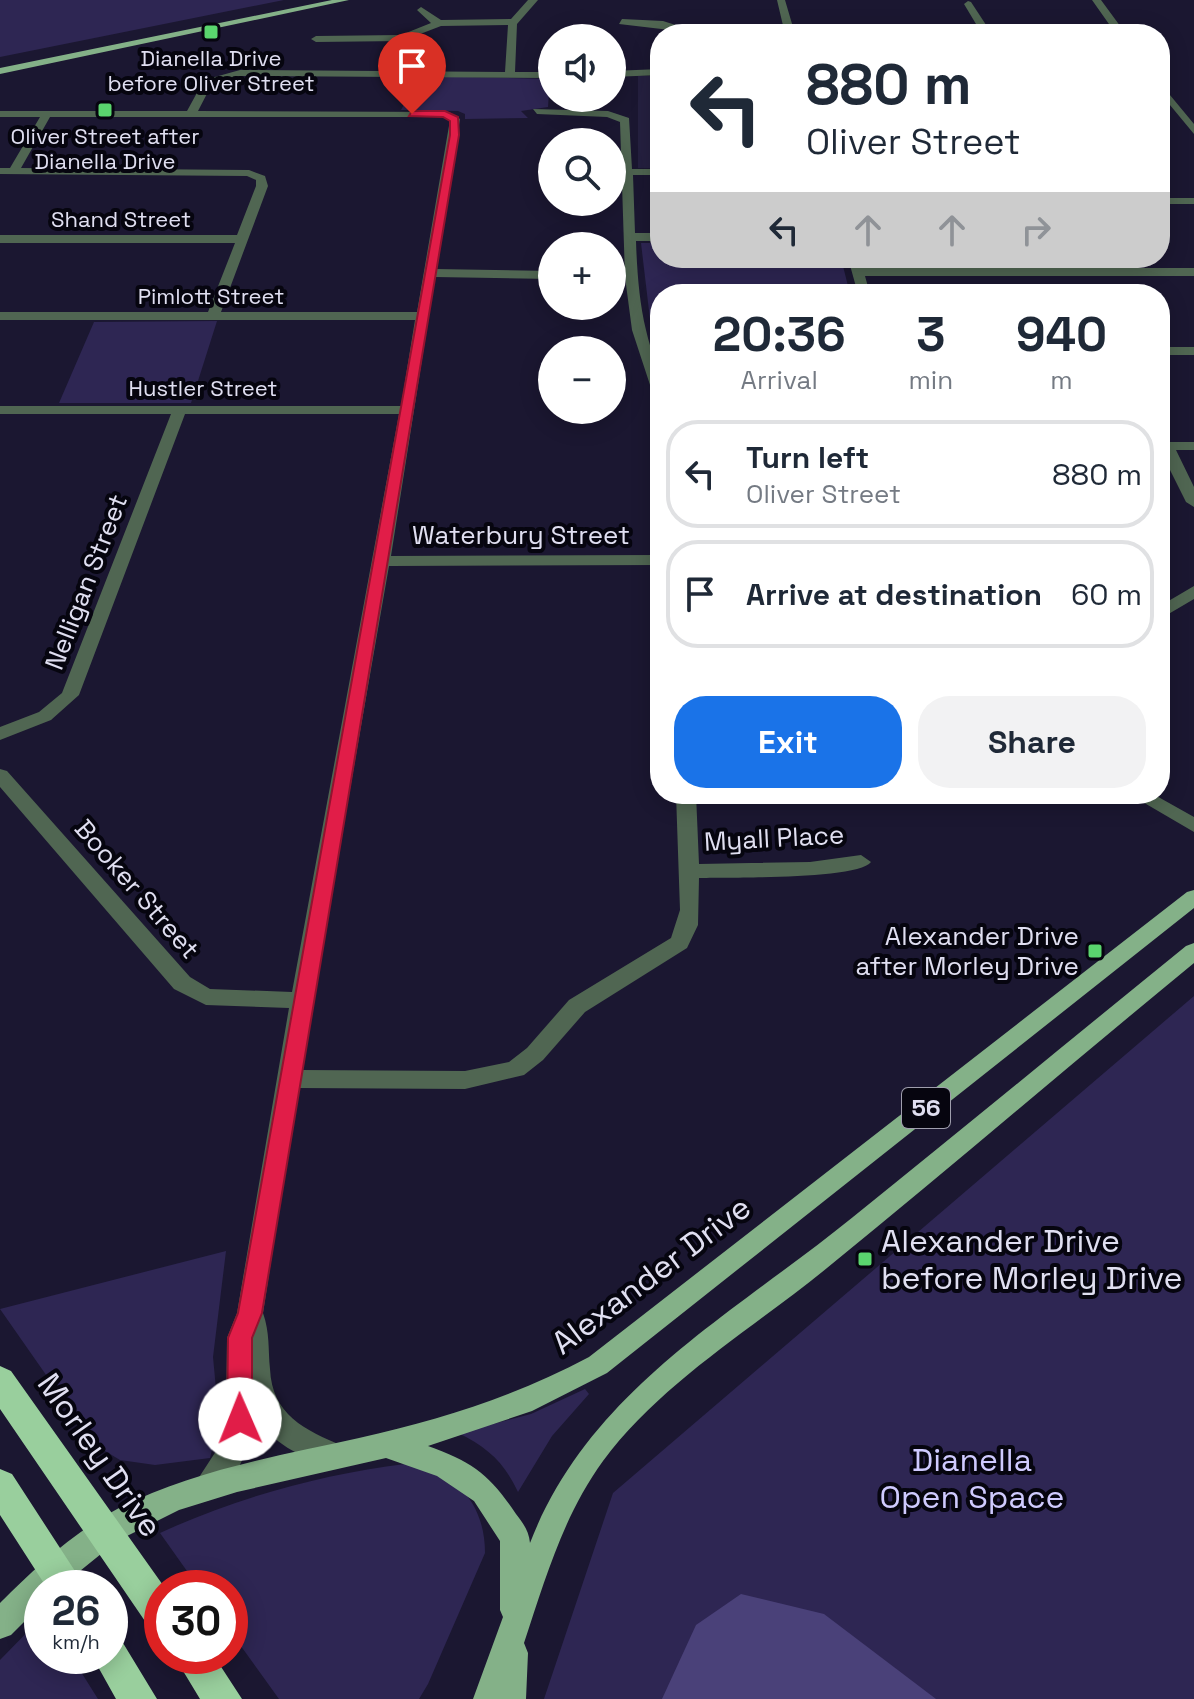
<!DOCTYPE html>
<html lang="en">
<head>
<meta charset="utf-8">
<style>
  :root { --surface:#fff; --page:#f2f2f3; --text:#1f2937; --muted:#747a83; --line:#e0e1e3; --accent:#1a73e8 }
  body { margin:0; font-family:"Space Grotesk",sans-serif; background:var(--page); color:var(--text); height:100vh; display:flex; flex-direction:column; font-size:30px; white-space:nowrap }
  * { box-sizing:border-box; margin:0 }
  p { font-size:26px; color:var(--muted) }
  .icon { flex:none; width:44px; height:44px; fill:none; stroke:currentColor; stroke-width:2; stroke-linecap:round; stroke-linejoin:round }
  .map { position:relative; flex:1; overflow:hidden }
  .side { position:absolute; left:650px; top:284px; width:520px; height:520px; display:flex; flex-direction:column; background:var(--surface); border-radius:32px; box-shadow:0 4px 20px #0003 }
  .side>* { flex:none }
  .top-card { position:absolute; left:650px; top:24px; width:520px; height:244px; border-radius:32px; box-shadow:0 4px 20px #0003; background:#fff; color:var(--text); overflow:hidden }
  .buttons { position:absolute; left:538px; top:24px; display:grid; gap:16px }
  .buttons a { display:grid; place-items:center; width:88px; height:88px; border-radius:50%; background:var(--surface); box-shadow:0 4px 20px #0003; font-size:40px }
  .speed { position:absolute; left:24px; top:1570px; display:flex; gap:16px; font-size:40px; font-weight:700; text-align:center }
  .speed>* { display:grid; place-content:center; width:104px; height:104px; border-radius:50%; background:var(--surface); box-shadow:0 4px 20px #0003; line-height:1 }
  .speed small { font-size:20px; font-weight:400 }
  .speed .limit { border:12px solid #d22; background:#fff; color:#111 }
  .pin { position:absolute; display:grid; place-items:center; width:68px; height:68px; color:#fff; margin:-82px -34px; border-radius:50% 50% 50% 0; rotate:-45deg; box-shadow:0 0 8px #0007 }
  .pin .icon { rotate:45deg }
  .me { position:absolute; width:88px; margin:-44px; rotate:359deg; stroke-linejoin:round; filter:drop-shadow(0 0 6px #0008) }
  .turn { display:flex; align-items:center; gap:28px; height:168px; padding:0 24px; font-size:36px }
  .turn .icon { width:104px; height:104px; stroke-width:2.5 }
  .turn b { display:block; font-size:56px; line-height:68px }
  .lanes { display:flex; align-items:center; height:76px; padding:0 24px; background:#0003; justify-content:center; gap:40px; direction:ltr }
  .lanes .off { opacity:.35 }
  .eta { display:flex; justify-content:space-evenly; align-items:center; height:136px; text-align:center }
  .eta b { font-size:48px; font-weight:700; line-height:56px }
  .primary-button { display:flex; gap:16px; margin-top:auto; padding:16px 24px }
  .primary-button a { flex:1; height:92px; border-radius:32px; background:var(--accent); color:#fff; font-size:32px; font-weight:700; line-height:92px; text-align:center }
  .primary-button a+a { background:var(--page); color:var(--text) }
  ul { padding:0; list-style:none }
  li { display:flex; align-items:center; gap:24px; height:108px; margin:0 16px 12px; padding:0 8px; border:4px solid var(--line); border-radius:32px }
  li div { flex:1 }
  li b { display:block; font-size:30px }
  li em { font-style:normal }
  .map>svg:first-child { display:block }
  .built { fill:#252040 }
  .green { fill:#2e2653 }
  .water { fill:#4a4179 }
  .lines { fill:none; stroke-linecap:round; stroke-linejoin:round }
  .street { fill:#506652; fill-rule:evenodd }
  .primary { fill:#84b188; fill-rule:evenodd }
  .highway { fill:#99cf9d; fill-rule:evenodd }
  .route { fill:#e11d48; stroke:#92132f; stroke-width:2 }
  .poi-dot { fill:#5ad56e; stroke:#06050f; stroke-width:3 }
  .labels { text-anchor:middle; stroke-width:8; stroke-linejoin:round; paint-order:stroke }
  .far-poi-label { font-size:22px; fill:#e0dff1; stroke:#06050f }
  .far-street-label { font-size:22px; fill:#e0dff1; stroke:#06050f }
  .shield { fill:#06050f; stroke:#9f9ead; stroke-width:2 }
  .shield-label { font-size:24px; font-weight:bold; fill:#e0dff1 }
  .street-label { font-size:26px; fill:#e0dff1; stroke:#06050f }
  .poi-label { font-size:26px; fill:#e0dff1; stroke:#06050f; text-anchor:end }
  .near-poi-label { font-size:32px; fill:#e0dff1; stroke:#06050f; text-anchor:start }
  .near-street-label { font-size:32px; fill:#e0dff1; stroke:#06050f }
  .near-park-label { font-size:32px; fill:#cfcafe; stroke:#06050f }
</style>
</head>
<body>
<div class="map">
<svg width="1194" height="1699" viewBox="0 0 1194 1699">
  <rect width="100%" height="100%" fill="#1b1731"/>
  <path class="built" d="M 638,76 L 660,76 L 660,168 L 638,168 Z"/>
  <path class="green" d="M 0,0 L 284,0 L 0,57 Z
    M 420,76 L 550,79 L 548,107 L 521,111 L 528,118 L 465,119 L 465,114 L 458,111 L 401,110 Z
    M 641,243 L 660,243 L 660,258 L 841,258 L 850,294 L 660,294 L 660,336 L 652,336 Z
    M 217,321 L 191,403 L 59,403 L 94,322 Z
    M 1194,996 L 1194,1699 L 544,1699 L 613,1493 Z
    M 226,1251 L 213,1357 L 219,1421 L 210,1458 L 155,1465 L 120,1460 L 95,1445 L 0,1309 Z
    M 585,1389 L 589,1394 L 552,1436 L 518,1492 C 504,1462 487,1447 458,1433 L 531,1414 Z
    M 405,1464 C 455,1469 485,1503 485,1553 L 428,1684 L 419,1699 L 279,1699 L 230,1631 L 230,1588 L 199,1588 L 160,1533 C 235,1498 323,1474 405,1464 Z
    M 42,1617 L 42,1656 L 71,1656 L 98,1699 L 0,1699 L 0,1660 Z"/>
  <path class="water" d="M 741,1594 L 824,1614 L 936,1699 L 662,1699 L 696,1625 Z"/>
  <g class="lines">
    <path class="street" d="M 528,0 L 538,0 L 517,24 L 515,72 L 552,72 L 552,78 L 240,76 L 212,84 L 198,111 L 449,112 L 460,119 L 436,269 L 552,271 L 552,279 L 435,277 L 391,556 L 660,555 L 660,565 L 389,566 L 301,1070 L 465,1071 L 509,1062 L 527,1048 L 569,1000 L 671,938 L 680,910 L 676,794 L 696,794 L 699,864 L 810,862 L 861,855 L 871,862 C 858,880 727,877 699,878 L 698,925 L 687,948 L 585,1012 L 543,1060 L 524,1075 L 465,1089 L 298,1088 L 263,1313 C 270,1333 268,1349 270,1369 C 272,1415 305,1430 343,1446 L 347,1455 L 343,1464 L 333,1468 C 301,1456 270,1444 254,1413 C 254,1441 234,1491 206,1501 L 196,1498 L 192,1488 L 222,1442 L 226,1419 L 227,1338 L 237,1313 L 289,1008 L 206,1005 L 174,989 L 0,787 L 0,769 L 7,771 L 190,977 L 210,989 L 292,992 L 399,414 L 185,414 L 79,695 L 51,720 L 0,740 L 0,727 L 39,712 L 62,693 L 171,414 L 0,414 L 0,406 L 401,406 L 415,320 L 0,320 L 0,312 L 208,312 L 235,243 L 0,243 L 0,235 L 237,235 L 256,186 L 256,180 L 247,176 L 0,174 L 0,168 L 10,168 L 40,117 L 0,117 L 0,111 L 187,111 L 204,80 L 240,70 L 505,72 L 508,25 L 441,26 L 402,41 L 316,42 L 311,39 L 316,36 L 401,35 L 431,23 L 417,10 L 421,7 L 441,20 L 511,19 ZM 50,117 L 443,117 L 450,120 L 417,312 L 221,312 L 268,186 L 265,176 L 249,170 L 21,168 Z
      M 777,0 L 785,0 L 795,34 L 785,34 Z
      M 1092,0 L 1101,0 L 1126,34 L 1116,34 Z
      M 968,1 L 971,2 L 992,34 L 982,34 L 964,4 Z
      M 622,19 L 663,21 L 704,34 L 619,24 Z
      M 660,69 L 660,75 L 612,77 L 612,71 Z
      M 1160,83 L 1194,124 L 1194,134 L 1160,93 Z
      M 533,109 L 608,111 L 629,118 L 632,169 L 660,169 L 660,175 L 633,175 L 635,233 L 660,233 L 660,241 L 636,241 C 637,270 639,301 646,330 C 652,356 660,371 660,398 L 653,394 L 632,330 L 625,277 L 620,122 L 607,117 L 537,114 Z
      M 1160,198 L 1194,198 L 1194,204 L 1160,204 Z
      M 848,258 L 860,258 L 863,268 L 1194,268 L 1194,276 L 865,276 L 870,294 L 858,294 Z
      M 1160,347 L 1194,347 L 1194,355 L 1160,355 Z
      M 1160,442 L 1194,442 L 1194,450 L 1176,450 L 1194,487 L 1194,507 L 1186,502 L 1160,450 Z
      M 1194,586 L 1194,599 L 1160,619 L 1160,606 Z
      M 1129,794 L 1153,794 L 1194,817 L 1194,832 Z"/>
    <path class="primary" d="M 332,0 L 349,0 L 0,74 L 0,68 Z
      M 1194,890 L 1194,908 L 607,1373 L 532,1411 L 428,1446 C 473,1462 490,1475 516,1514 C 523,1523 529,1531 530,1543 C 589,1390 731,1316 853,1217 C 965,1127 1075,1036 1186,946 L 1194,943 L 1194,963 C 1071,1064 950,1168 827,1268 C 751,1330 662,1382 603,1461 C 563,1516 545,1580 524,1643 L 528,1653 L 526,1699 L 473,1699 L 503,1617 L 500,1610 L 500,1541 L 474,1501 L 437,1476 L 386,1458 L 237,1492 L 179,1510 L 117,1541 L 59,1588 L 42,1588 L 42,1604 L 11,1635 L 0,1639 L 0,1603 C 36,1567 74,1532 119,1508 C 194,1470 278,1456 359,1438 C 439,1420 516,1396 589,1357 L 1187,892 Z"/>
    <path class="highway" d="M 0,1366 L 11,1371 L 165,1588 L 162,1632 L 149,1627 L 0,1409 Z
      M 0,1469 L 12,1474 L 86,1588 L 47,1588 L 0,1515 Z
      M 110,1638 L 123,1643 L 157,1699 L 116,1699 L 92,1656 L 110,1656 Z
      M 174,1656 L 214,1656 L 242,1699 L 200,1699 Z"/>
  </g>
  <path class="route" d="M 412,111 L 445,111 L 458,117 L 459,135 L 262,1313 L 252,1338 L 252,1419 L 248,1427 L 240,1430 L 231,1427 L 227,1419 L 228,1338 L 238,1313 L 450,135 L 450,121 L 443,117 L 409,116 Z"/>
  <g class="poi-dot">
    <rect x="203" y="24" width="16" height="16" rx="4"/>
    <rect x="97" y="102" width="16" height="16" rx="4"/>
    <rect x="1087" y="943" width="16" height="16" rx="4"/>
    <rect x="857" y="1251" width="16" height="16" rx="4"/>
  </g>
  <g class="labels">
    <g class="far-poi-label">
      <text x="211" y="66">Dianella Drive<tspan x="211" dy="25">before Oliver Street</tspan></text>
      <text x="105" y="144">Oliver Street after<tspan x="105" dy="25">Dianella Drive</tspan></text>
    </g>
    <g class="far-street-label">
      <text x="121" y="227">Shand Street</text>
      <text x="211" y="304">Pimlott Street</text>
      <text x="203" y="396">Hustler Street</text>
    </g>
    <rect class="shield" x="902" y="1088" width="48" height="40" rx="6"/>
    <g class="shield-label">
      <text x="926" y="1116">56</text>
    </g>
    <g class="street-label">
      <text x="521" y="544">Waterbury Street</text>
      <text transform="translate(86 582) rotate(-69)" y="9">Nelligan Street</text>
      <text transform="translate(774 838) rotate(-3)" y="9">Myall Place</text>
      <text transform="translate(137 889) rotate(49)" y="9">Booker Street</text>
    </g>
    <g class="poi-label">
      <text x="1079" y="945">Alexander Drive<tspan x="1079" dy="30">after Morley Drive</tspan></text>
    </g>
    <g class="near-poi-label">
      <text x="881" y="1252">Alexander Drive<tspan x="881" dy="37">before Morley Drive</tspan></text>
    </g>
    <g class="near-street-label">
      <text transform="translate(651 1275) rotate(-37)" y="11">Alexander Drive</text>
      <text transform="translate(100 1455) rotate(55)" y="11">Morley Drive</text>
    </g>
    <g class="near-park-label">
      <text x="972" y="1471">Dianella<tspan x="972" dy="37">Open Space</tspan></text>
    </g>
  </g>
</svg>
<div class="buttons">
<a><svg class="icon" aria-label="sound" viewBox="0 0 24 24"><path d="M4 9h4l5-4v14l-5-4H4zM17 9q2 3 0 6"/></svg></a>
<a><svg class="icon" aria-label="search" viewBox="0 0 24 24"><circle cx="10" cy="10" r="6"/><path d="M15 15l6 6"/></svg></a>
<a>+</a>
<a>−</a>
</div>
<div class="speed"><div>26<small>km/h</small></div><div class="limit">30</div></div>
<div class="pin" style="left:412px;top:114px;background:#d93025"><svg class="icon" aria-label="arrive" viewBox="0 0 24 24"><path d="M6 21V4h12l-3 4 3 4H6"/></svg></div>
<svg class="me" style="left:240px;top:1419px" viewBox="-20 -20 40 40"><circle r="19" fill="#fff"/><path d="M0-13L10 11 0 6-10 11z" fill="#e11d48"/></svg>
<div class="top-card">
<div class="turn"><svg class="icon" aria-label="left" viewBox="0 0 24 24"><path d="M17 20v-9H6M10 6l-5 5 5 5"/></svg><div><b>880 m</b>Oliver Street</div></div>
<div class="lanes"><svg class="icon" aria-label="left" viewBox="0 0 24 24"><path d="M17 20v-9H6M10 6l-5 5 5 5"/></svg><svg class="icon off" aria-label="ahead" viewBox="0 0 24 24"><path d="M12 20V5M6 11l6-6 6 6"/></svg><svg class="icon off" aria-label="ahead" viewBox="0 0 24 24"><path d="M12 20V5M6 11l6-6 6 6"/></svg><svg class="icon off" aria-label="right" viewBox="0 0 24 24"><path d="M7 20v-9h11M14 6l5 5-5 5"/></svg></div>
</div>
<section class="side">
<div class="eta">
<div><b>20:36</b><p>Arrival</p></div>
<div><b>3</b><p>min</p></div>
<div><b>940</b><p>m</p></div>
</div>
<ul>
<li><svg class="icon" aria-label="left" viewBox="0 0 24 24"><path d="M17 20v-9H6M10 6l-5 5 5 5"/></svg><div><b>Turn left</b><p>Oliver Street</p></div><em>880 m</em></li>
<li><svg class="icon" aria-label="arrive" viewBox="0 0 24 24"><path d="M6 21V4h12l-3 4 3 4H6"/></svg><div><b>Arrive at destination</b></div><em>60 m</em></li>
</ul>
<div class="primary-button"><a>Exit</a><a>Share</a></div>
</section>
</div>
</body>
</html>
